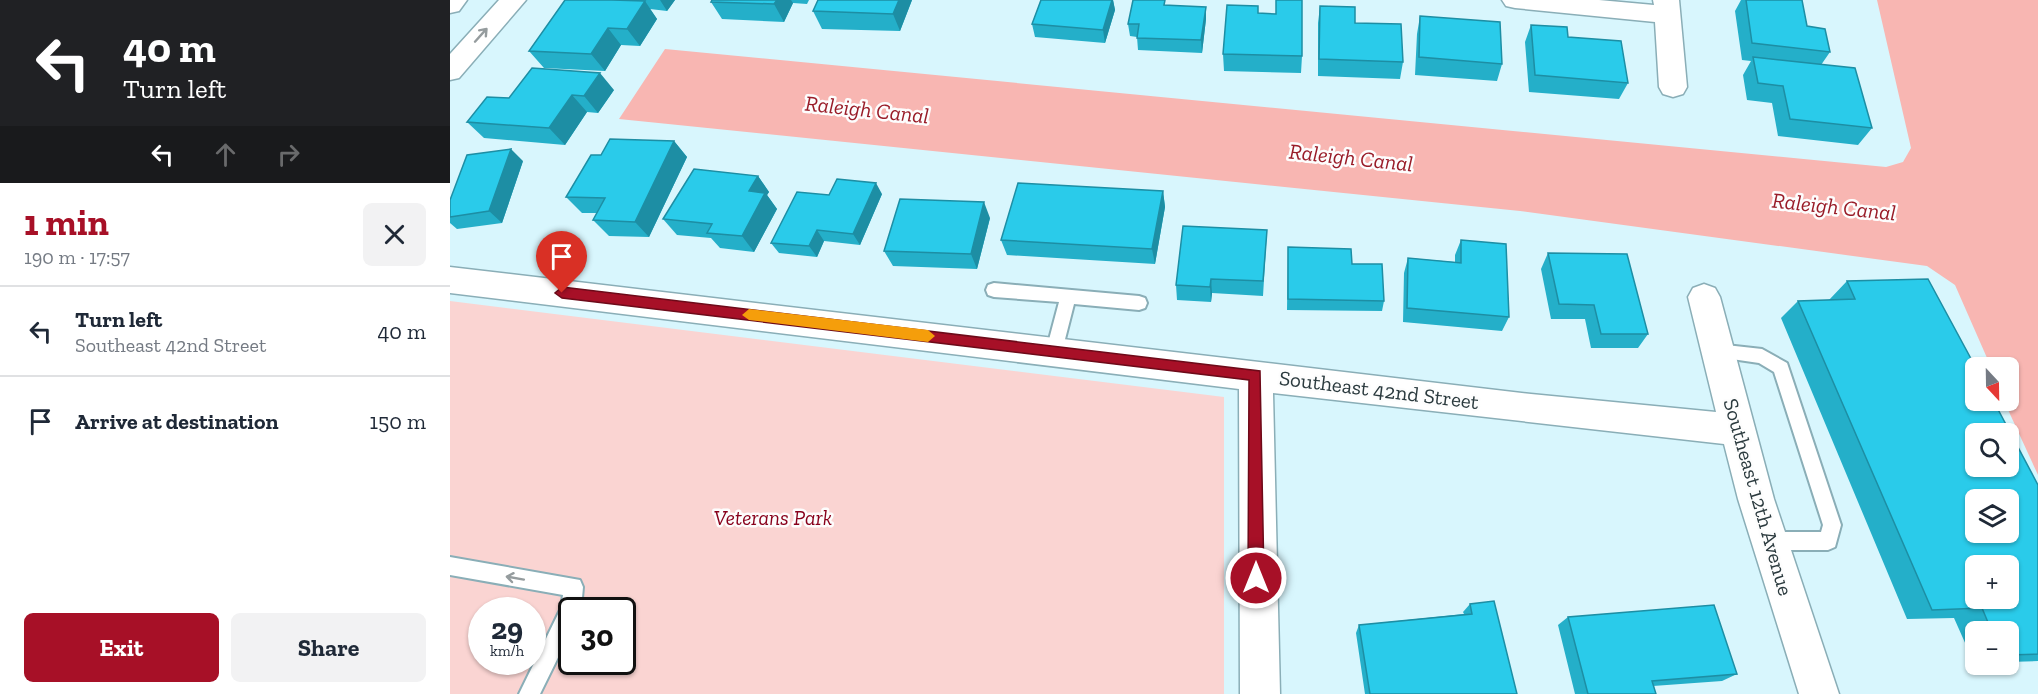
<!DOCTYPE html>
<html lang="en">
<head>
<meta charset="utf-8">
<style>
  :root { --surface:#fff; --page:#f2f2f3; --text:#1f2937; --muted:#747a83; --line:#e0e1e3; --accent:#a71027 }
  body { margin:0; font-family:"Zilla Slab",serif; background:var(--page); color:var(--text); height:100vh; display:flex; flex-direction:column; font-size:22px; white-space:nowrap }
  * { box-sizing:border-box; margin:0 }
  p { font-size:20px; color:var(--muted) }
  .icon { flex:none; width:33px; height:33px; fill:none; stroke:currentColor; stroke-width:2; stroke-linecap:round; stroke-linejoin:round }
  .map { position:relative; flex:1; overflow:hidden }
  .panel { display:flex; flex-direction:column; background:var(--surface); width:450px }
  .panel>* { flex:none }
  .hud { background:#202124; color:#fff; overflow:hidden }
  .needle { width:39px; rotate:158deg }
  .buttons { position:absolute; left:1515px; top:357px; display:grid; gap:12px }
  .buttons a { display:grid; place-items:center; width:54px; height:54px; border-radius:9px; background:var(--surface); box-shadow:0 2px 4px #0004; font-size:30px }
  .speed { position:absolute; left:18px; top:597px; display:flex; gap:12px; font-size:30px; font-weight:700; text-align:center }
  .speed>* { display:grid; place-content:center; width:78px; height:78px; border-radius:50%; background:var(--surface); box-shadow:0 2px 4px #0004; line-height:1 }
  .speed small { font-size:15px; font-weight:400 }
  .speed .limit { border:3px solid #111; border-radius:9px; background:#fff; color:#111 }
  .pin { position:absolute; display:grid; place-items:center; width:51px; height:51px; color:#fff; margin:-62px -26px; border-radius:50% 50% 50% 0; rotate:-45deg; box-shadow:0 0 6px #0007 }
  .pin .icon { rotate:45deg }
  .me { position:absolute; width:66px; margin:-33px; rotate:0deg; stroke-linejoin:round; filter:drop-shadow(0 0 4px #0008) }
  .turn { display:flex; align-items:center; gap:21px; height:126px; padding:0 24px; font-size:27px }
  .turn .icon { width:78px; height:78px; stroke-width:2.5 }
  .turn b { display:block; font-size:42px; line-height:51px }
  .lanes { display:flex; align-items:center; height:57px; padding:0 24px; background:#0003; justify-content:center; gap:30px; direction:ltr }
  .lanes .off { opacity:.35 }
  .round { display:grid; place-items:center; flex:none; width:63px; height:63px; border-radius:9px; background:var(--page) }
  .head { display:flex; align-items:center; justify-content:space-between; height:102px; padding:0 24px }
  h1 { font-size:36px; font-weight:800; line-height:45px; color:var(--accent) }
  .primary-button { display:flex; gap:12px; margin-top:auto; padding:12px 24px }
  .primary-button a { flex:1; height:69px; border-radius:9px; background:var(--accent); color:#fff; font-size:24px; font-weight:800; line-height:69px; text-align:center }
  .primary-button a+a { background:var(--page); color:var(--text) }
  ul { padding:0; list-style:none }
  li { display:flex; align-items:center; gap:18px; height:90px; padding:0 24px; border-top:2px solid var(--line) }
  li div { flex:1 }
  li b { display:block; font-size:22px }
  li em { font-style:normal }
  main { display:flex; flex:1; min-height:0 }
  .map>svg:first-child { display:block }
  .green { fill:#fad4d2; fill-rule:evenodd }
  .water { fill:#f8b6b2 }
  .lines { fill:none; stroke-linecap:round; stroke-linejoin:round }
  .service-casing { stroke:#8aaeb7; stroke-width:4 }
  .minor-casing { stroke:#8aaeb7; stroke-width:3 }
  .tertiary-casing { stroke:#8aaeb7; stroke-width:3 }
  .service { fill:#fff; fill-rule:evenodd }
  .minor { fill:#fff; fill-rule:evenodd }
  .tertiary { fill:#fff; fill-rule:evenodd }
  .wall { fill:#24afc9 }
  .shaded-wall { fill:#1d8ea4 }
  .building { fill:#2acbea; stroke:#1d8ea4; stroke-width:1.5; fill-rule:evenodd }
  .oneway { stroke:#959c9e }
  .route { fill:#a71027; stroke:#6d0a19; stroke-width:1.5 }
  .slow { fill:#f59e0b }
  .labels { text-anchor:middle; stroke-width:5; stroke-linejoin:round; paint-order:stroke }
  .street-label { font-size:21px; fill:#2b3a3e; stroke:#fdfdfd }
  .park-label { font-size:21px; font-style:italic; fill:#88001b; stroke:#fdfdfd }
  .water-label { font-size:22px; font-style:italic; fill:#991c28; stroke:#fdfdfd }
</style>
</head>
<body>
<main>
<section class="panel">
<div class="hud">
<div class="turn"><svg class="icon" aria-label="left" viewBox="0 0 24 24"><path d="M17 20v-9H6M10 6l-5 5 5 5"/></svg><div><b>40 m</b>Turn left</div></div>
<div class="lanes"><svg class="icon" aria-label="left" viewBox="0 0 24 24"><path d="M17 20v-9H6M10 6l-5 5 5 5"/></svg><svg class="icon off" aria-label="ahead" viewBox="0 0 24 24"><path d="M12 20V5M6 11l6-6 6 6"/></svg><svg class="icon off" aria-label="right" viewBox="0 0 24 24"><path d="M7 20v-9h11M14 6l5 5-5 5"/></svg></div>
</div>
<div class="head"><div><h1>1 min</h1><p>190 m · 17:57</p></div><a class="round"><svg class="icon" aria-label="close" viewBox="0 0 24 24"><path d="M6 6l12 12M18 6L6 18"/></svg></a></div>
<ul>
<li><svg class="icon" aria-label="left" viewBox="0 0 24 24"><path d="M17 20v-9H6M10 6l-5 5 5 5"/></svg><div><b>Turn left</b><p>Southeast 42nd Street</p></div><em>40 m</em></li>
<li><svg class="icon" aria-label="arrive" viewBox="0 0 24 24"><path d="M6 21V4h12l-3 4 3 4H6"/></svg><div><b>Arrive at destination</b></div><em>150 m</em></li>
</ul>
<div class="primary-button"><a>Exit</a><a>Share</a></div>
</section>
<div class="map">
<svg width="1588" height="694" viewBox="0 0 1588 694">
  <rect width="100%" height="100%" fill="#d8f6fd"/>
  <path class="green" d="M 0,301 L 774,397 L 774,694 L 0,694 ZM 32,610 L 82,610 L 82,662 L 32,662 ZM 122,610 L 172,610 L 172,662 L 122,662 Z"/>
  <path class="water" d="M 1427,0 L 1588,0 L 1588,475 L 1554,401 L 1558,400 L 1558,368 L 1541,367 L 1505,285 L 1477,266 L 1070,211 L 169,119 L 215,49 L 1436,167 L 1453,162 L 1461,148 Z"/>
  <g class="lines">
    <defs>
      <path id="service" d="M 544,283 L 689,296 L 695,298 L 697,303 L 695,308 L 689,310 L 624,304 L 612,351 L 610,356 L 604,358 L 598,356 L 596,351 L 609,302 L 544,297 L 538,295 L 536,290 L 538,285 Z
        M 1267,344 L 1312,349 L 1337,363 L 1391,525 L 1385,547 L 1378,550 L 1319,550 L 1312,547 L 1310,541 L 1312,535 L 1319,532 L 1371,532 L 1373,525 L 1324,372 L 1309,363 L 1261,356 L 1259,351 L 1261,346 Z
        M 0,557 L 130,580 L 133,587 L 131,609 L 122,610 L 122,629 L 90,694 L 69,694 L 111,608 L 113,595 L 0,575 Z"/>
      <path id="minor" d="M 1052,0 L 1149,0 L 1204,5 L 1203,0 L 1229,0 L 1237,87 L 1233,94 L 1223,97 L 1213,94 L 1209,87 L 1205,22 L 1065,8 L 1056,6 Z
        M 0,267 L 1081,394 L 1266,412 L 1238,297 L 1243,288 L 1254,284 L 1265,288 L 1270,297 L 1324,499 L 1389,694 L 1349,694 L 1288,499 L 1274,444 L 823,393 L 830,694 L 790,694 L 789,389 L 0,293 Z"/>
      <path id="tertiary" d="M 0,0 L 17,0 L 9,11 L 0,13 Z
        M 49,0 L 76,0 L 9,78 L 0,80 L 0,54 Z"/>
    </defs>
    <use href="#service" class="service-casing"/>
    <use href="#minor" class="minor-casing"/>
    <use href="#tertiary" class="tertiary-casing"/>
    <use href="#service" class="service"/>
    <use href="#minor" class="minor"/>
    <use href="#tertiary" class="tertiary"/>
  </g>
  <path class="wall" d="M 115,0 L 225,0 L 217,11 L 200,9 L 207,19 L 190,46 L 171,45 L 155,71 L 94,68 L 79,51 Z
    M 262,0 L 359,0 L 357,4 L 343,3 L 334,22 L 272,19 L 261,2 Z
    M 462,0 L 450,31 L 372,29 L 363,11 Z
    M 591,0 L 663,0 L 665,10 L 655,43 L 585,37 L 582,24 Z
    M 1291,0 L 1352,0 L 1357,26 L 1380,52 L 1371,65 L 1422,128 L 1408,145 L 1328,136 L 1322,103 L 1297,100 L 1293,75 L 1301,61 L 1292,60 L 1285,11 Z
    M 716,5 L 756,19 L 752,53 L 688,50 L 687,37 L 680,36 L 678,24 Z
    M 870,6 L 905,23 L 953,62 L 950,79 L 868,76 L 868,23 Z
    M 808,13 L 852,56 L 851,73 L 774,71 L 773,54 Z
    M 970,16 L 1052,64 L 1047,81 L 965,75 L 967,34 Z
    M 1081,25 L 1118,37 L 1178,83 L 1169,99 L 1079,92 L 1075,42 Z
    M 164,90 L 148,113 L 137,112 L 115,145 L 34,138 L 17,122 L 59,98 Z
    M 224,141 L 237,157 L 199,237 L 159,236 L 143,220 L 147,213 L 132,213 L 116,197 L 151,155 Z
    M 73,161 L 52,223 L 7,229 L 0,223 L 0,200 Z
    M 308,176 L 319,192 L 317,195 L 327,209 L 304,252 L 270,248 L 261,238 L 227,235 L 213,219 Z
    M 713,191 L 715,207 L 705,264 L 557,255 L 551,240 Z
    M 432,194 L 410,245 L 374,241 L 367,257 L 329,253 L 321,243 L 379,195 Z
    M 540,218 L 527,269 L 443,266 L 434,251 Z
    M 817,230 L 813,296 L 762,293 L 761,302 L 727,300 L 726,285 Z
    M 1011,240 L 1059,317 L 1052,331 L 953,322 L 954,273 L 958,258 L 1005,262 L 1005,255 Z
    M 838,247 L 902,264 L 934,301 L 932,311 L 837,310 Z
    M 1098,253 L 1198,334 L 1188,348 L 1141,348 L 1135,319 L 1101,319 L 1091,269 Z
    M 1397,281 L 1588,485 L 1588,661 L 1558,662 L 1558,632 L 1526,632 L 1526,663 L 1524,663 L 1504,618 L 1457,619 L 1331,318 L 1348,301 L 1379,300 Z
    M 1020,604 L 1067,694 L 915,694 L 906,633 L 909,625 L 1014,614 L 1013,612 Z
    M 1118,617 L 1287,674 L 1272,681 L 1203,686 L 1206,694 L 1125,694 L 1108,625 Z"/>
  <path class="shaded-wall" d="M 210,0 L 225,0 L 217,11 Z
    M 327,0 L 341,0 L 343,3 L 334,22 L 324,4 Z
    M 449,0 L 462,0 L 450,31 L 443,14 Z
    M 662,0 L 663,0 L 665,10 L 655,43 L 653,30 Z
    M 195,1 L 207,19 L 190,46 L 177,29 Z
    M 756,7 L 756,19 L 752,53 L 751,40 Z
    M 158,28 L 171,45 L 155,71 L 141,54 Z
    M 150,73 L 164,90 L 148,113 L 134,96 Z
    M 122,95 L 137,112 L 115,145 L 99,128 Z
    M 224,141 L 237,157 L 199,237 L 185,222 Z
    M 61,149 L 73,161 L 52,223 L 39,211 Z
    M 308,176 L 319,192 L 317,195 L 327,209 L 304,252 L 292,236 L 299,191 Z
    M 426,183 L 432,194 L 410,245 L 403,234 Z
    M 713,191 L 715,207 L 705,264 L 702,249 Z
    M 534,202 L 540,218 L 527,269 L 521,254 Z
    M 367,230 L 374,241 L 367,257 L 359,246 Z
    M 761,279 L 762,293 L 761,302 L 760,287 Z"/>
  <path class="building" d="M 115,0 L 162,0 L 195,1 L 177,29 L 158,28 L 141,54 L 79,51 Z
    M 262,0 L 327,0 L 324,4 L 261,2 Z
    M 368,0 L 449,0 L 443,14 L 363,11 Z
    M 591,0 L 662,0 L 653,30 L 582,24 Z
    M 683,0 L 715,0 L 714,5 L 756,7 L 751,40 L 687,38 L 689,24 L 678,24 Z
    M 826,0 L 852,0 L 852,56 L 773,54 L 777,5 L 808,6 L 808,13 L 826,14 Z
    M 1296,0 L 1352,0 L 1357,26 L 1375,29 L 1380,52 L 1302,43 Z
    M 870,6 L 905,7 L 905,23 L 951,24 L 953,62 L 869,59 Z
    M 970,16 L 1050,22 L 1052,64 L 969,57 Z
    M 1081,25 L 1117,27 L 1118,37 L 1171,41 L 1178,83 L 1085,75 Z
    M 1303,57 L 1405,68 L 1422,128 L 1340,119 L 1333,86 L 1308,83 Z
    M 82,68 L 150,73 L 134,96 L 122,95 L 99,128 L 17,122 L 37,97 L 59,98 Z
    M 160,139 L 224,141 L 185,222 L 143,220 L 155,198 L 116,197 L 141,155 L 151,155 Z
    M 61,149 L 39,211 L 0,217 L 0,200 L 17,155 Z
    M 244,169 L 308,176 L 299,191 L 315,193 L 292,236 L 257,233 L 262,224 L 213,219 Z
    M 387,179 L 426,183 L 403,234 L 367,230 L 359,246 L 321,243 L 347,192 L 379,195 Z
    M 568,183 L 713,191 L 702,249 L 551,240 Z
    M 450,199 L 534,202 L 521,254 L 434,251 Z
    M 733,226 L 817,230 L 813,281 L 761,279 L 760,287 L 726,285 Z
    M 1011,240 L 1056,244 L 1059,317 L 957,308 L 958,258 L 1011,263 Z
    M 838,247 L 901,249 L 902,264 L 932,264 L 934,301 L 838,299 Z
    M 1098,253 L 1177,254 L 1198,334 L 1151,334 L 1144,305 L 1109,304 Z
    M 1478,279 L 1526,368 L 1526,400 L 1543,400 L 1588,485 L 1588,654 L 1558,655 L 1558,632 L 1542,632 L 1532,608 L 1482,610 L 1348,301 L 1405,299 L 1397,281 ZM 1526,434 L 1558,434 L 1558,466 L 1526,466 ZM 1526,500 L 1558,500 L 1558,532 L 1526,532 ZM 1526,566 L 1558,566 L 1558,598 L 1526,598 Z
    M 1044,601 L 1067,694 L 920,694 L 909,625 L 1022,614 L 1020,604 Z
    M 1264,605 L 1287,674 L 1202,681 L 1206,694 L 1138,694 L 1118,617 Z"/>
  <defs><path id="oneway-shaft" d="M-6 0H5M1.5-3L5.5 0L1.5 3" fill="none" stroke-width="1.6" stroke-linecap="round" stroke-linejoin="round" transform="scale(1.5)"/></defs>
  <g class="oneway">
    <use href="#oneway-shaft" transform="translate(31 35) rotate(-48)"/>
    <use href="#oneway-shaft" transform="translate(65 578) rotate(-170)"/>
  </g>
  <path class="route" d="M 112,287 L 810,371 L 814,578 L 812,583 L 806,586 L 801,583 L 798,578 L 799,380 L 112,298 L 105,293 Z"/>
  <path class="slow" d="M 299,309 L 478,330 L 485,336 L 478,342 L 299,320 L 292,315 Z"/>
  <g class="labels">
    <g class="street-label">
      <text transform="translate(929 390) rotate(7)" y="7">Southeast 42nd Street</text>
      <text transform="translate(1308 497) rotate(74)" y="7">Southeast 12th Avenue</text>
    </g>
    <g class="park-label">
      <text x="323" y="525">Veterans Park</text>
    </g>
    <g class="water-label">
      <text transform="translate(417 109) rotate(6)" y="8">Raleigh Canal</text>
      <text transform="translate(901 157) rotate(6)" y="8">Raleigh Canal</text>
      <text transform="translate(1384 206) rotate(6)" y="8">Raleigh Canal</text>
    </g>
  </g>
</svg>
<div class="buttons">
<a><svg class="needle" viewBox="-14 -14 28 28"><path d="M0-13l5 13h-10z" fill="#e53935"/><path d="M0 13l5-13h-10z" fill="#747a83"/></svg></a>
<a><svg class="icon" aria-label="search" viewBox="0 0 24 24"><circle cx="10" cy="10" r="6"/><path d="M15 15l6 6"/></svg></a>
<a><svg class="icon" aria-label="layers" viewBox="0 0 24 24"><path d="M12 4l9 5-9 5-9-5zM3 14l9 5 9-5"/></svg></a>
<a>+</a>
<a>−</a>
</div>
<div class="speed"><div>29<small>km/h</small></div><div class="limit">30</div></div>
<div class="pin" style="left:112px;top:293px;background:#d93025"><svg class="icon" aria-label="arrive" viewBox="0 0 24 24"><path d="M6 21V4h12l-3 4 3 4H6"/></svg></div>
<svg class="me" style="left:806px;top:578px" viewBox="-20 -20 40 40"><circle r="17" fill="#a71027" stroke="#fff" stroke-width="3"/><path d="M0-11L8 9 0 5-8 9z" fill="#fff"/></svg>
</div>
</main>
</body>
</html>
